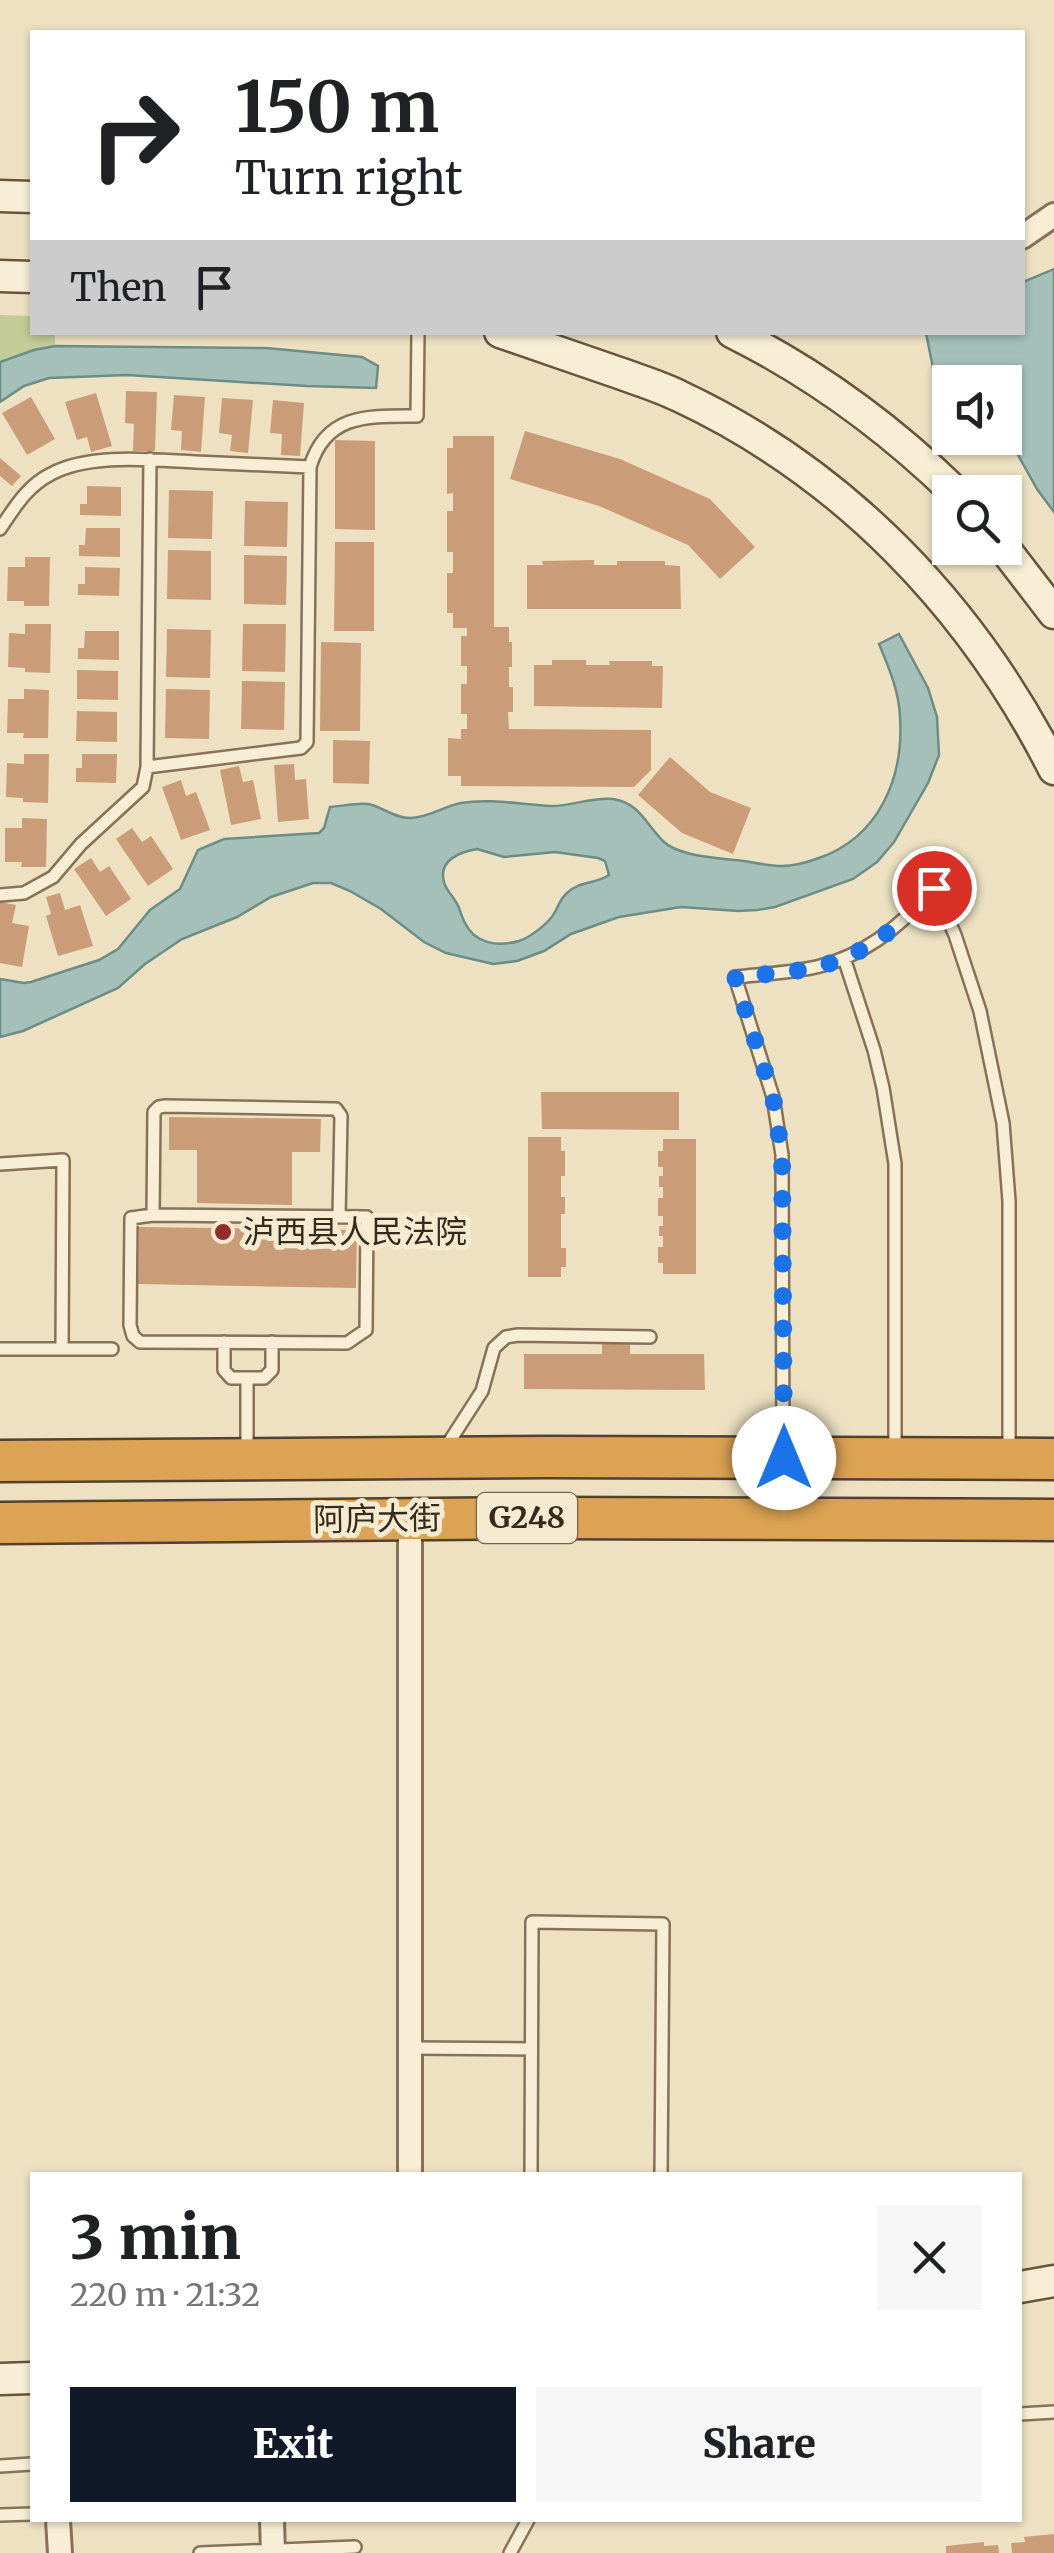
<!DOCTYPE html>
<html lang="en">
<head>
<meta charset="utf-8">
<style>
  :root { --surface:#fff; --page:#f6f6f6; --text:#202124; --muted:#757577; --accent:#111827 }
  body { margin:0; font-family:Merriweather,"Noto Sans SC",serif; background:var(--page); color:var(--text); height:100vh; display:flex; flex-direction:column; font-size:38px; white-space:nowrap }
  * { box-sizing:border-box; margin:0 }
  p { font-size:32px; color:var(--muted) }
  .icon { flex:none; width:55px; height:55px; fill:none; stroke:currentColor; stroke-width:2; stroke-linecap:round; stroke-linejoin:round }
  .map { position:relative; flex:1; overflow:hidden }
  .drawer { position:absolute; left:30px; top:2172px; width:992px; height:350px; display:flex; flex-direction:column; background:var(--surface); border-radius:0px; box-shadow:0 2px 8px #0004 }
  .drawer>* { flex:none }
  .banner { position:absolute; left:30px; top:30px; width:995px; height:305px; border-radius:0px; box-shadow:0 2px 8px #0004; background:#fff; color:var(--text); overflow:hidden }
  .tools { position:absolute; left:932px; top:365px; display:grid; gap:20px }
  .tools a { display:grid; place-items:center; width:90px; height:90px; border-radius:0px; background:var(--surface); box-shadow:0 2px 8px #0004; font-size:50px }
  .pin { position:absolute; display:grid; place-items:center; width:85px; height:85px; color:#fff; margin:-42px; border:5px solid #fff; border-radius:50%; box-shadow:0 2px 10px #0007 }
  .me { position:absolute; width:110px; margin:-55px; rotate:0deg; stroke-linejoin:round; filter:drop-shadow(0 0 8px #0008) }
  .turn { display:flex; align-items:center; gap:35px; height:210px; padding:0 40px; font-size:45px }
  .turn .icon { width:130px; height:130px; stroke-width:2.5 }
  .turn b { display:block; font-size:70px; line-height:85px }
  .then { display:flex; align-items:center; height:95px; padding:0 40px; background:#0003; gap:20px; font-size:38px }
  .round { display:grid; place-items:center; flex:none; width:105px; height:105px; border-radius:0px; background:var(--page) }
  .summary { display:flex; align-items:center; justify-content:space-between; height:170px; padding:0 40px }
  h1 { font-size:60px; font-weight:800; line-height:75px }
  .primary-button { display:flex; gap:20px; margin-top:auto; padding:20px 40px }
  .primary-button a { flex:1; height:115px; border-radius:0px; background:var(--accent); color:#fff; font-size:40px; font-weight:800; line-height:115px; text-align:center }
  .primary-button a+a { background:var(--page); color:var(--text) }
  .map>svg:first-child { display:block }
  .green { fill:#c3cb96 }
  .water { fill:#a4c0b8; stroke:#6b8d86; stroke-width:2.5; fill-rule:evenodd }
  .building { fill:#cb9c78 }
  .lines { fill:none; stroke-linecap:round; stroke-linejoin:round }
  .lane-casing { stroke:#867259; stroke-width:16 }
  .street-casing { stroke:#867259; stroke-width:28 }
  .secondary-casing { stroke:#68533d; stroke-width:35 }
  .highway-casing { stroke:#54402e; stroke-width:45 }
  .lane { stroke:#f8eed5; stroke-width:11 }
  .street { stroke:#f8eed5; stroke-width:22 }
  .secondary { stroke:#f8eed5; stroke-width:30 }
  .highway { stroke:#dba353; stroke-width:40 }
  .route { stroke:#1a73e8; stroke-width:18; stroke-dasharray:0 32.4 }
  .poi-dot { fill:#942c2b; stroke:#f5ebd1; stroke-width:4 }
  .labels { text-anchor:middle; stroke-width:10; stroke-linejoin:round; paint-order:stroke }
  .shield { fill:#f5ebd1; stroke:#6f6453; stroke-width:2.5 }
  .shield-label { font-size:30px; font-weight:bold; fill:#362a1d }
  .poi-label { font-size:32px; fill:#362a1d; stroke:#f5ebd1; text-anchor:start }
  .street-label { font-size:32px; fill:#362a1d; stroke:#f5ebd1 }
</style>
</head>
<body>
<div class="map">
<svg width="1054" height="2553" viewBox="0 0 1054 2553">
  <rect width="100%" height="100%" fill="#ede1c2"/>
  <path class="green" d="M 0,315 L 32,316 L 32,332 L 55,333 L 55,346 L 34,350 L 0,362 Z"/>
  <path class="water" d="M 1054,269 L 1054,512 L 1037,489 L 1014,448 L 1005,436 L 1005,382 L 950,382 L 950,398 L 935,378 L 926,333 L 1022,332 L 1023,282 Z
    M 55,346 L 266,348 L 362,357 L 378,366 L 376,388 L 307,386 L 127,375 L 49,378 L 24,386 L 0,402 L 0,362 L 34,350 Z
    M 899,634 L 928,688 L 937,717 L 939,755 L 928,783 L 894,842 L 877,862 L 853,879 L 775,907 L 757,910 L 738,911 L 681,907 L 619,917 L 571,934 L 544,951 L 517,961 L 493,964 L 446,953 L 424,942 L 381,909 L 350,891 L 331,883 L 313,883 L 271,897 L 237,917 L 182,939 L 145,964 L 118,988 L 23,1031 L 0,1037 L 0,979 L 24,983 L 31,982 L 99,960 L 118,949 L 150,910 L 180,889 L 198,850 L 224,839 L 319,833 L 324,828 L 330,807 C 342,806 356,803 368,804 C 381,806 393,818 410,818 C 428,818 444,806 461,803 C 491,798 523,805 552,806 C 573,806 591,797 613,799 C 640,803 646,825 664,842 C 670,848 683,852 691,854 C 708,858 727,859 744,861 C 757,863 770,866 782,866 C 794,866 808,862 819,858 C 879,837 904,778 900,717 C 899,691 889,668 879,644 ZM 477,849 L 504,857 L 555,852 L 598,858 L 605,861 L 609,875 C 596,884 579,881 567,893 C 560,899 559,905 555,912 C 549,923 531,937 519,941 C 498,947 475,944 465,923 C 461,916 460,908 456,902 C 452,895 446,890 444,882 C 438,860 460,852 477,849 Z"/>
  <path class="building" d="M 126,391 L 157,392 L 155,451 L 133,451 L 134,424 L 125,423 Z
    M 96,393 L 112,446 L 91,452 L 87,437 L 77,440 L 65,402 Z
    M 174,395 L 205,397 L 201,452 L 181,450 L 182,431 L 171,430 Z
    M 31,397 L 55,439 L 27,455 L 2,413 Z
    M 222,398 L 253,400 L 248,453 L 230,451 L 232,435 L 219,433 Z
    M 273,400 L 304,403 L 300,456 L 281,455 L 282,434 L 270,433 Z
    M 525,431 L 620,459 L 710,499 L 755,547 L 720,579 L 688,545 L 599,506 L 510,479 Z
    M 453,436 L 494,436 L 494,627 L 509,627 L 509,642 L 512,642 L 512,667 L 509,667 L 509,687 L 513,687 L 513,712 L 508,712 L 509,729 L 651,730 L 651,770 L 634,787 L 461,786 L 461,776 L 448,776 L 448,738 L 461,739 L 461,729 L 467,729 L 467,714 L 461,714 L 461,684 L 467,684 L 467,666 L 461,666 L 461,636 L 467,636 L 467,628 L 453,628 L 453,613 L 447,613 L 447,573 L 453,573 L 453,552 L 447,552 L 447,511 L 453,511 L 453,493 L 447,494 L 447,448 L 453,448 Z
    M 335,440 L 375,441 L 375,530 L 335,529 Z
    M 0,458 L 21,476 L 12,486 L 0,476 Z
    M 87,486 L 121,487 L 121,516 L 80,515 L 80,504 L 87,504 Z
    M 169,490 L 213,491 L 212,539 L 168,538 Z
    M 245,501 L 288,502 L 287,547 L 244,546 Z
    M 86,528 L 120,528 L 120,557 L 79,556 L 79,545 L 85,545 Z
    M 335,542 L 374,542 L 374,631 L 334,631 Z
    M 168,550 L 211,551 L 211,600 L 167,599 Z
    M 244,555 L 287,556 L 286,605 L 244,604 Z
    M 25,557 L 50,557 L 49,606 L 24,606 L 24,601 L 7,601 L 8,567 L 25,567 Z
    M 594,560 L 594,565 L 617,565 L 617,561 L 665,561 L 665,565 L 680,566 L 681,609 L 527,609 L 527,565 L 543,565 L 542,561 Z
    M 85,567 L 120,568 L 119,596 L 78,595 L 78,584 L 85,584 Z
    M 25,624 L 51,624 L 50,673 L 25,672 L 25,668 L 8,667 L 9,633 L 25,634 Z
    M 243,624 L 286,624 L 285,672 L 242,671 Z
    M 167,629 L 211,630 L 210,678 L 166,677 Z
    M 85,631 L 119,631 L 119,660 L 78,659 L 78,648 L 84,648 Z
    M 321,642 L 361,643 L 360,731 L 320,731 Z
    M 552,660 L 586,660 L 586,665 L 610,665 L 609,661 L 652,661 L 652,666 L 663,666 L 662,708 L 534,706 L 534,665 L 552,665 Z
    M 77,670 L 118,671 L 118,700 L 77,699 Z
    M 242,681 L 285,682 L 284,730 L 241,729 Z
    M 24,689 L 49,690 L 48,738 L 23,738 L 24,733 L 7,733 L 8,699 L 24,699 Z
    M 166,689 L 210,690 L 209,739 L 165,738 Z
    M 77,711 L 117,712 L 117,742 L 76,741 Z
    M 333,740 L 370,741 L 369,784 L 333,783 Z
    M 24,754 L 49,754 L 48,803 L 23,802 L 23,798 L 6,797 L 7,763 L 24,764 Z
    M 82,754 L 117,754 L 116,783 L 76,782 L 76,768 L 82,768 Z
    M 670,757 L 710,792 L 751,808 L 733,854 L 682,833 L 638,795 Z
    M 294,764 L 295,780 L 306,779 L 309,819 L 278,822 L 274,765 Z
    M 239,766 L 243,782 L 253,780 L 261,819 L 231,825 L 220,770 Z
    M 181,780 L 186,796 L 196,792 L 210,830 L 181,840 L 162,787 Z
    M 22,818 L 47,819 L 46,867 L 21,867 L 22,862 L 5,862 L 5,828 L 22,828 Z
    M 132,828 L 142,842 L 151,836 L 173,869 L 148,886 L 116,839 Z
    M 91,858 L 100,872 L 109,866 L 131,899 L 106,916 L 74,869 Z
    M 60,893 L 65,910 L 80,905 L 93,946 L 58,956 L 46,916 L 51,914 L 46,897 Z
    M 0,902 L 16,905 L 12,923 L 29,926 L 22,967 L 0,963 Z
    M 541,1092 L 679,1092 L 679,1130 L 542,1129 Z
    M 169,1117 L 321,1119 L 320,1152 L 292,1152 L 292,1205 L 197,1203 L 197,1150 L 169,1150 Z
    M 528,1137 L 561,1137 L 561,1151 L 565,1151 L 565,1176 L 561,1176 L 561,1197 L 565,1197 L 565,1214 L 561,1214 L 561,1248 L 566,1248 L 566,1267 L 561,1267 L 561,1277 L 528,1277 Z
    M 663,1139 L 696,1139 L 696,1274 L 663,1274 L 663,1263 L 658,1263 L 658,1247 L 663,1247 L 663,1236 L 659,1236 L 659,1226 L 663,1226 L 663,1216 L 658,1216 L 658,1198 L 663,1198 L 663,1187 L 659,1187 L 659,1176 L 663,1176 L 663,1167 L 658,1167 L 658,1151 L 663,1151 Z
    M 139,1227 L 357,1230 L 356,1288 L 138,1284 Z
    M 602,1344 L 630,1344 L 630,1354 L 704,1354 L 705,1390 L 524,1389 L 524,1354 L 602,1354 Z
    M 1054,2534 L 1054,2553 L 1012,2553 L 1011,2543 L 1025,2542 L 1024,2537 Z
    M 984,2542 L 984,2546 L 998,2545 L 999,2553 L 946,2553 L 946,2546 Z"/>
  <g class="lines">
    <defs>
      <path id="lane" d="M 0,529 C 15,507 27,486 51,474 C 90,453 151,460 195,462 C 233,464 272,465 310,467
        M 147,767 L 301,748 L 307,742 L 310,467 C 326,413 369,416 417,416 L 418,332
        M 0,895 L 24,893 L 53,877 L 81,844 L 143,787 L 147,767 L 150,459
        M 844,958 L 874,1050 L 883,1088 L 895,1164 L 895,1452
        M 0,1164 L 63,1160 L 62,1349
        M 153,1215 L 367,1217 L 366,1330 L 347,1343 L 140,1342 L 133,1336 L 130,1325 L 131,1218 Z
        M 153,1215 L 154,1112 L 159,1107 L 165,1106 L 336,1109 L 341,1116 L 339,1217
        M 224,1342 L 224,1370 L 231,1378 L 264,1378 L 272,1370 L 272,1342
        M 0,1349 L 112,1349
        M 444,1450 L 482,1391 L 494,1348 L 506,1337 L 518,1335 L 650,1337
        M 783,1453 L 782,1155 L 773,1097 L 735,977 C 763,974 793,973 820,966 C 866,955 904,923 934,888 L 955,935 L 980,1011 L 1003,1123 L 1009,1201 L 1009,1454
        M 247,1454 L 247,1378
        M 410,2048 L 531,2049
        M 531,2175 L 532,1922 L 663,1924 L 661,2175
        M 1020,2414 L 1054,2412
        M 0,2466 L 32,2464
        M 0,2515 L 32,2514
        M 200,2553 L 355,2547
        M 510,2553 L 528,2520"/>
      <path id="street" d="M 1022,237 L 1054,215
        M 410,1519 L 410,2175
        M 58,2520 L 60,2553
        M 272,2520 L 273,2553"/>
      <path id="secondary" d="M 0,196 L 32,197
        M 0,276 L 32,277
        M 500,332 C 541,346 581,360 622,374 C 641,381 661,387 679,396 C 844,473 972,607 1054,769
        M 732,332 C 814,373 889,428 955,492
        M 1004,548 L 1054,613
        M 1020,2287 L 1054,2281
        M 0,2379 L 32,2378"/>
      <path id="highway" d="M 0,1461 L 547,1457 L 1054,1459
        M 0,1523 L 548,1518 L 1054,1520"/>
    </defs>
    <use href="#lane" class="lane-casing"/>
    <use href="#street" class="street-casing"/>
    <use href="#secondary" class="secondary-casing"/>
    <use href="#highway" class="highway-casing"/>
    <use href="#lane" class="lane"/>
    <use href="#street" class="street"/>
    <use href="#secondary" class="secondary"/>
    <use href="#highway" class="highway"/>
  </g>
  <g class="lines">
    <path class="route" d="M 784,1458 L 782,1155 L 773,1097 L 735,977 C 763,974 793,973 820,966 C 866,955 904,923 934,888"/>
  </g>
  <circle class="poi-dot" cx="223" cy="1232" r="10"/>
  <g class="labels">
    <rect class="shield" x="477" y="1493" width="100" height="50" rx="8"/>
    <g class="shield-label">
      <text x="527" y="1528">G248</text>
    </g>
    <g class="poi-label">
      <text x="243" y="1243">泸西县人民法院</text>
    </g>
    <g class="street-label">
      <text transform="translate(377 1519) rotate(-1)" y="11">阿庐大街</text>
    </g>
  </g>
</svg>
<div class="tools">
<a><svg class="icon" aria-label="sound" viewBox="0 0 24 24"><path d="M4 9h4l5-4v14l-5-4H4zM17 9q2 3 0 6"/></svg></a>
<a><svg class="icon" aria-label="search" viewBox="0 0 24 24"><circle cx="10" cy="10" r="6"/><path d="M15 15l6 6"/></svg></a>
</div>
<div class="pin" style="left:934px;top:888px;background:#d93025"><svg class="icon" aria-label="arrive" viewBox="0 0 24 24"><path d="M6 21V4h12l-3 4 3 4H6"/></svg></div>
<svg class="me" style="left:784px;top:1458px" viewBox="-20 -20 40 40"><circle r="19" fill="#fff"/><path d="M0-13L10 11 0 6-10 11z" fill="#1a73e8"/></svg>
<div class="banner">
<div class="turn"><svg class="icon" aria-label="right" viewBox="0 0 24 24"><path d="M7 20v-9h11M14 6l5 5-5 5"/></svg><div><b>150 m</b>Turn right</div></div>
<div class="then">Then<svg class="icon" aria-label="arrive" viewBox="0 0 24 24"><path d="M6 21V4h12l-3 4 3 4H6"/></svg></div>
</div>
<section class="drawer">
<div class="summary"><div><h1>3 min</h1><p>220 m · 21:32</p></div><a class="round"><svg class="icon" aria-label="close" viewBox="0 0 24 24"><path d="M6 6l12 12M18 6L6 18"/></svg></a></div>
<div class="primary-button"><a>Exit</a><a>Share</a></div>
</section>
</div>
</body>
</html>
